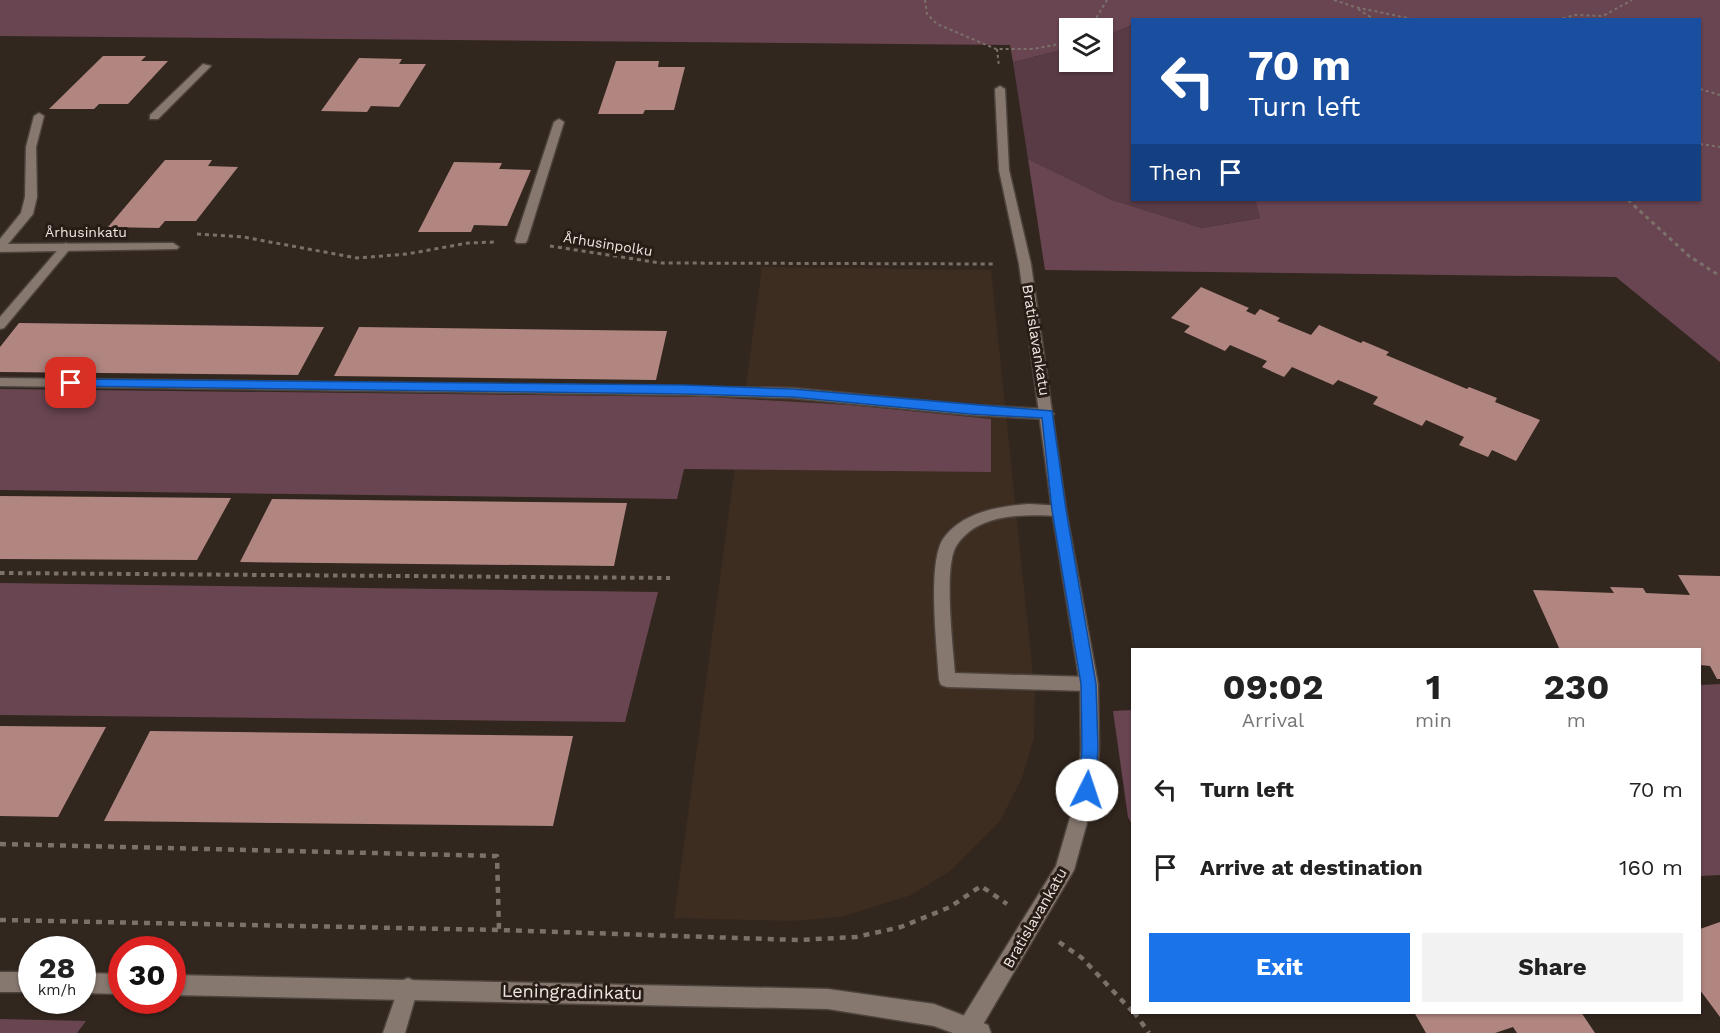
<!DOCTYPE html>
<html lang="en">
<head>
<meta charset="utf-8">
<style>
  :root { --surface:#fff; --page:#f2f2f2; --text:#222; --muted:#767676; --accent:#1a73e8 }
  body { margin:0; font-family:"Work Sans",sans-serif; background:var(--page); color:var(--text); height:100vh; display:flex; flex-direction:column; font-size:22px; white-space:nowrap }
  * { box-sizing:border-box; margin:0 }
  p { font-size:20px; color:var(--muted) }
  .icon { flex:none; width:33px; height:33px; fill:none; stroke:currentColor; stroke-width:2; stroke-linecap:round; stroke-linejoin:round }
  .map { position:relative; flex:1; overflow:hidden }
  .details { position:absolute; left:1131px; top:648px; width:570px; height:366px; display:flex; flex-direction:column; background:var(--surface); border-radius:0px; box-shadow:0 2px 4px #0004 }
  .details>* { flex:none }
  .banner { position:absolute; left:1131px; top:18px; width:570px; height:183px; border-radius:0px; box-shadow:0 2px 4px #0004; background:#1a4fa0; color:#fff; overflow:hidden }
  .buttons { position:absolute; left:1059px; top:18px; display:grid; gap:12px }
  .buttons a { display:grid; place-items:center; width:54px; height:54px; border-radius:0px; background:var(--surface); box-shadow:0 2px 4px #0004; font-size:30px }
  .speed { position:absolute; left:18px; top:936px; display:flex; gap:12px; font-size:30px; font-weight:700; text-align:center }
  .speed>* { display:grid; place-content:center; width:78px; height:78px; border-radius:50%; background:var(--surface); box-shadow:0 2px 4px #0004; line-height:1 }
  .speed small { font-size:15px; font-weight:400 }
  .speed .limit { border:9px solid #d22; background:#fff; color:#111 }
  .pin { position:absolute; display:grid; place-items:center; width:51px; height:51px; color:#fff; margin:-26px; border-radius:12px; box-shadow:0 3px 9px #0006 }
  .me { position:absolute; width:66px; margin:-33px; rotate:4deg; stroke-linejoin:round; filter:drop-shadow(0 0 4px #0008) }
  .turn { display:flex; align-items:center; gap:21px; height:126px; padding:0 18px; font-size:27px }
  .turn .icon { width:78px; height:78px; stroke-width:2.5 }
  .turn b { display:block; font-size:42px; line-height:51px }
  .then { display:flex; align-items:center; height:57px; padding:0 18px; background:#0003; gap:12px; font-size:22px }
  .eta { display:flex; justify-content:space-evenly; align-items:center; height:102px; text-align:center }
  .eta b { font-size:36px; font-weight:700; line-height:42px }
  .primary-button { display:flex; gap:12px; margin-top:auto; padding:12px 18px }
  .primary-button a { flex:1; height:69px; border-radius:0px; background:var(--accent); color:#fff; font-size:24px; font-weight:700; line-height:69px; text-align:center }
  .primary-button a+a { background:var(--page); color:var(--text) }
  ul { padding:0; list-style:none }
  li { display:flex; align-items:center; gap:18px; height:78px; padding:0 18px }
  li div { flex:1 }
  li b { display:block; font-size:22px }
  li em { font-style:normal }
  .map>svg:first-child { display:block }
  .built { fill:#3d2c20 }
  .green { fill:#593b46 }
  .forest { fill:#694552 }
  .building { fill:#b18681 }
  .lines { fill:none; stroke-linecap:round; stroke-linejoin:round }
  .service-casing { stroke:#4d433d; stroke-width:3 }
  .minor-casing { stroke:#4d433d; stroke-width:3 }
  .tertiary-casing { stroke:#4d433d; stroke-width:3 }
  .path-far3 { stroke:#7b716a; stroke-width:2; stroke-dasharray:3 3; stroke-linecap:butt }
  .path-far2 { stroke:#7b716a; stroke-width:3; stroke-dasharray:4 4; stroke-linecap:butt }
  .path-far1 { stroke:#7b716a; stroke-width:4; stroke-dasharray:4.5 4.5; stroke-linecap:butt }
  .path { stroke:#7b716a; stroke-width:4.5; stroke-dasharray:6 6; stroke-linecap:butt }
  .service { fill:#86786f; fill-rule:evenodd }
  .minor { fill:#86786f; fill-rule:evenodd }
  .tertiary { fill:#86786f; fill-rule:evenodd }
  .route { fill:#1a73e8; stroke:#114b97; stroke-width:1.5 }
  .labels { text-anchor:middle; stroke-width:6; stroke-linejoin:round; paint-order:stroke }
  .far-street-label { font-size:14px; fill:#eee6e1; stroke:#281d16 }
  .street-label { font-size:15px; fill:#eee6e1; stroke:#281d16 }
  .near-street-label { font-size:18px; fill:#eee6e1; stroke:#281d16 }
</style>
</head>
<body>
<div class="map">
<svg width="1720" height="1033" viewBox="0 0 1720 1033">
  <rect width="100%" height="100%" fill="#32271f"/>
  <path class="built" d="M 762,267 L 991,270 L 1035,694 L 1034,737 L 1022,778 L 1000,821 L 950,871 L 909,896 L 841,917 L 790,921 L 674,918 Z"/>
  <path class="green" d="M 1132,25 L 1132,200 L 1255,200 L 1260,218 L 1202,228 L 1112,200 L 1028,159 L 1013,62 L 1069,48 L 1070,62 L 1102,62 L 1103,37 Z"/>
  <path class="forest" d="M 0,0 L 1720,0 L 1720,362 L 1616,277 L 1045,270 L 1028,159 L 1112,200 L 1202,228 L 1260,218 L 1255,200 L 1700,200 L 1700,20 L 1132,20 L 1132,25 L 1103,37 L 1102,28 L 1070,28 L 1069,48 L 1013,62 L 1010,45 L 0,36 Z
    M 0,389 L 709,397 L 849,405 L 991,419 L 991,472 L 684,469 L 677,499 L 0,490 Z
    M 0,583 L 658,592 L 625,722 L 0,715 Z
    M 1720,684 L 1720,875 L 1700,876 L 1700,685 Z
    M 1132,710 L 1132,825 L 1128,817 L 1113,711 Z
    M 0,1019 L 86,1021 L 77,1033 L 0,1033 Z"/>
  <path class="building" d="M 103,56 L 146,56 L 141,61 L 168,61 L 128,104 L 99,104 L 94,109 L 49,109 Z
    M 359,58 L 402,59 L 399,64 L 426,64 L 399,107 L 371,106 L 367,112 L 321,111 Z
    M 616,61 L 659,61 L 658,67 L 685,67 L 674,110 L 645,110 L 643,114 L 598,114 Z
    M 165,160 L 212,160 L 208,166 L 238,167 L 196,221 L 165,221 L 159,228 L 108,227 Z
    M 454,162 L 502,163 L 499,169 L 531,170 L 507,226 L 474,225 L 471,232 L 418,232 Z
    M 1201,287 L 1249,308 L 1246,311 L 1255,315 L 1260,309 L 1280,318 L 1277,321 L 1311,335 L 1319,325 L 1361,343 L 1363,341 L 1389,352 L 1386,355 L 1467,389 L 1469,387 L 1497,398 L 1495,402 L 1540,420 L 1516,461 L 1492,450 L 1488,457 L 1459,445 L 1464,437 L 1426,420 L 1422,426 L 1373,404 L 1378,397 L 1338,380 L 1333,385 L 1292,367 L 1284,377 L 1262,367 L 1267,361 L 1230,345 L 1225,351 L 1184,332 L 1190,326 L 1171,318 Z
    M 19,323 L 324,327 L 298,375 L 0,372 L 0,347 Z
    M 359,327 L 667,331 L 656,380 L 334,376 Z
    M 0,496 L 231,498 L 197,560 L 0,559 Z
    M 272,499 L 627,503 L 614,566 L 240,562 Z
    M 1678,575 L 1720,576 L 1720,679 L 1717,679 L 1710,666 L 1700,665 L 1700,650 L 1560,650 L 1533,590 L 1614,593 L 1610,587 L 1643,588 L 1646,593 L 1690,595 Z
    M 0,726 L 106,727 L 58,817 L 0,816 Z
    M 150,731 L 573,736 L 553,826 L 104,821 Z
    M 1720,922 L 1720,1017 L 1700,990 L 1700,929 Z
    M 1414,1012 L 1581,1012 L 1595,1033 L 1517,1033 L 1513,1027 L 1495,1033 L 1426,1033 Z"/>
  <g class="lines">
    <defs>
      <path id="service" d="M 203,64 L 211,66 L 158,119 L 150,119 L 150,115 Z
        M 559,119 L 564,122 L 527,241 L 525,243 L 517,243 L 515,241 L 554,122 Z
        M 66,243 L 72,247 L 70,249 L 4,328 L 0,329 L 0,317 L 62,245 Z
        M 0,378 L 792,388 L 970,405 L 1047,409 L 1054,414 L 1047,419 L 970,415 L 792,398 L 685,395 L 0,386 Z
        M 1029,504 L 1064,506 L 1066,510 L 1064,514 L 1059,516 C 1025,514 978,513 957,545 C 943,564 953,647 955,673 L 1089,677 L 1095,679 L 1098,684 L 1095,689 L 1089,691 L 947,687 L 941,685 L 939,680 C 937,648 927,564 943,539 C 962,512 999,506 1029,504 Z"/>
      <path id="minor" d="M 1000,86 L 1005,89 L 1009,170 L 1031,264 L 1066,510 L 1098,684 L 1099,748 L 1096,790 L 1074,870 L 978,1033 L 960,1033 L 958,1028 L 961,1020 L 1056,866 L 1078,790 L 1081,748 L 1080,684 L 1052,510 L 1019,264 L 999,170 L 995,89 Z
        M 39,113 L 44,116 L 36,147 L 37,197 L 33,214 L 8,244 L 173,243 L 179,247 L 177,249 L 0,252 L 0,239 L 21,213 L 25,197 L 26,147 L 34,116 Z
        M 408,978 L 415,981 L 418,988 L 405,1033 L 383,1033 L 401,981 Z"/>
      <path id="tertiary" d="M 0,972 L 32,972 L 32,992 L 0,992 Z
        M 82,973 L 122,974 L 122,994 L 82,993 Z
        M 172,975 L 828,989 L 934,1004 L 988,1025 L 991,1033 L 953,1033 L 934,1026 L 828,1009 L 172,995 Z"/>
    </defs>
    <use href="#service" class="service-casing"/>
    <use href="#minor" class="minor-casing"/>
    <use href="#tertiary" class="tertiary-casing"/>
    <path class="path-far3" d="M 925,0 L 927,14 L 937,24 L 996,49 L 1033,49 L 1070,42
      M 1334,0 L 1355,7 L 1417,20
      M 1358,9 L 1375,20
      M 1557,20 L 1575,15 L 1603,16 L 1632,0
      M 1090,28 L 1107,0
      M 997,49 L 999,67
      M 1700,89 L 1720,95
      M 1700,144 L 1720,147"/>
    <path class="path-far2" d="M 1628,200 L 1689,256 L 1720,276
      M 197,234 L 243,237 L 357,258 L 407,254 L 468,243 L 495,242
      M 550,246 L 660,263 L 994,264"/>
    <path class="path-far1" d="M 0,573 L 670,578"/>
    <path class="path" d="M 0,844 L 497,856 L 499,930
      M 0,920 L 499,930 L 798,940 L 856,937 L 901,927 L 950,907 L 981,886 L 1007,904
      M 1059,942 L 1082,958 L 1132,1011
      M 1134,1012 L 1149,1033"/>
    <use href="#service" class="service"/>
    <use href="#minor" class="minor"/>
    <use href="#tertiary" class="tertiary"/>
  </g>
  <path class="route" d="M 71,379 L 685,385 L 792,389 L 1052,411 L 1066,510 L 1096,684 L 1098,748 L 1095,790 L 1093,795 L 1087,798 L 1081,795 L 1079,790 L 1082,748 L 1081,684 L 1052,510 L 1042,418 L 970,414 L 792,397 L 685,394 L 66,386 L 66,380 Z"/>
  <g class="labels">
    <g class="far-street-label">
      <text x="86" y="237">Århusinkatu</text>
      <text transform="translate(608 244) rotate(9)" y="5">Århusinpolku</text>
    </g>
    <g class="street-label">
      <text transform="translate(1036 340) rotate(81)" y="5">Bratislavankatu</text>
      <text transform="translate(1035 918) rotate(-60)" y="5">Bratislavankatu</text>
    </g>
    <g class="near-street-label">
      <text transform="translate(572 992) rotate(1)" y="6">Leningradinkatu</text>
    </g>
  </g>
</svg>
<div class="buttons">
<a><svg class="icon" aria-label="layers" viewBox="0 0 24 24"><path d="M12 4l9 5-9 5-9-5zM3 14l9 5 9-5"/></svg></a>
</div>
<div class="speed"><div>28<small>km/h</small></div><div class="limit">30</div></div>
<div class="pin" style="left:71px;top:383px;background:#d93025"><svg class="icon" aria-label="arrive" viewBox="0 0 24 24"><path d="M6 21V4h12l-3 4 3 4H6"/></svg></div>
<svg class="me" style="left:1087px;top:790px" viewBox="-20 -20 40 40"><circle r="19" fill="#fff"/><path d="M0-13L10 11 0 6-10 11z" fill="#1a73e8"/></svg>
<div class="banner">
<div class="turn"><svg class="icon" aria-label="left" viewBox="0 0 24 24"><path d="M17 20v-9H6M10 6l-5 5 5 5"/></svg><div><b>70 m</b>Turn left</div></div>
<div class="then">Then<svg class="icon" aria-label="arrive" viewBox="0 0 24 24"><path d="M6 21V4h12l-3 4 3 4H6"/></svg></div>
</div>
<section class="details">
<div class="eta">
<div><b>09:02</b><p>Arrival</p></div>
<div><b>1</b><p>min</p></div>
<div><b>230</b><p>m</p></div>
</div>
<ul>
<li><svg class="icon" aria-label="left" viewBox="0 0 24 24"><path d="M17 20v-9H6M10 6l-5 5 5 5"/></svg><div><b>Turn left</b></div><em>70 m</em></li>
<li><svg class="icon" aria-label="arrive" viewBox="0 0 24 24"><path d="M6 21V4h12l-3 4 3 4H6"/></svg><div><b>Arrive at destination</b></div><em>160 m</em></li>
</ul>
<div class="primary-button"><a>Exit</a><a>Share</a></div>
</section>
</div>
</body>
</html>
